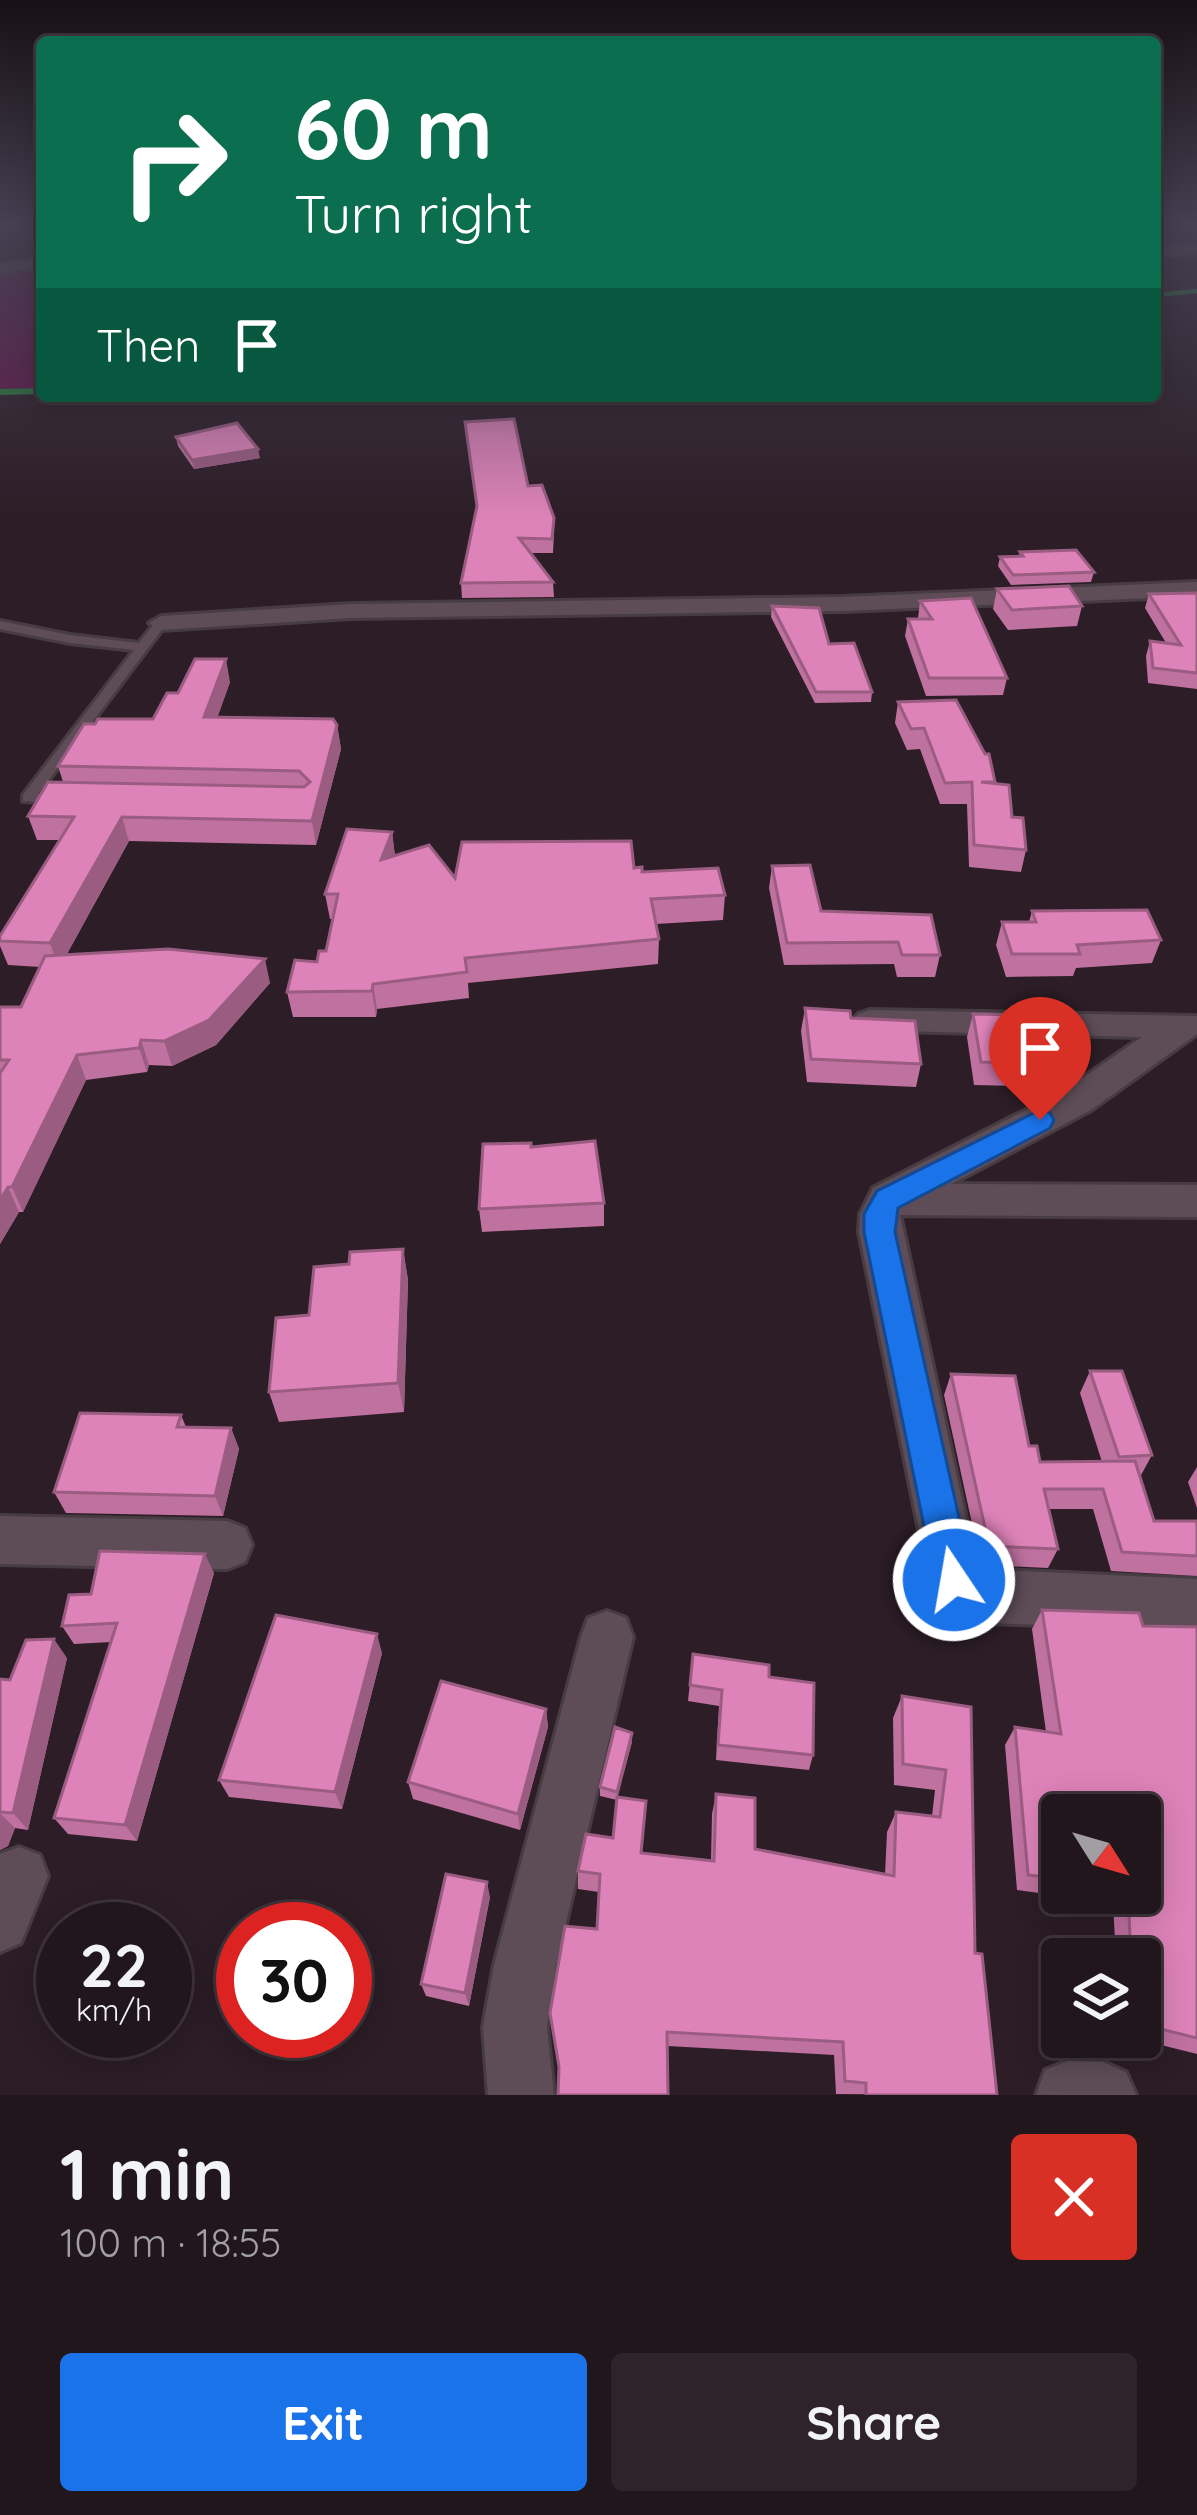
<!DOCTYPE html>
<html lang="en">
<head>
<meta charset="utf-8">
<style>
  :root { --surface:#21161c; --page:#2d2329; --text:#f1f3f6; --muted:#a29fa3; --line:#3e353b; --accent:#1a73e8 }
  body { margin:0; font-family:Quicksand,sans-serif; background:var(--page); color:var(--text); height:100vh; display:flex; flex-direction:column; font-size:45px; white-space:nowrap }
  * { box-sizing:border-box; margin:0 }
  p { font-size:39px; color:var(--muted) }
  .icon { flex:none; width:66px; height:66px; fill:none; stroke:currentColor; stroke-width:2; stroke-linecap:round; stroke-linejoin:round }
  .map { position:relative; height:2095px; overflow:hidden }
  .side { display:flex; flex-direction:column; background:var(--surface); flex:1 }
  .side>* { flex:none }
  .top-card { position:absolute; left:36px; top:36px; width:1125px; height:366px; border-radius:12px; box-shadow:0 6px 30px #0003,0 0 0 3px var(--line); background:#0b6e4f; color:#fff; overflow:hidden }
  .needle { width:78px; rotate:127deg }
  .fabs { position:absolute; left:1041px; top:1794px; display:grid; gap:24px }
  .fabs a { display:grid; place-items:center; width:120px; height:120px; border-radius:12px; background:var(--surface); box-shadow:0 6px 30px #0003,0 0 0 3px var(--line); font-size:60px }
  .speed { position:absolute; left:36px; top:1902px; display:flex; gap:24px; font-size:60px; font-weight:700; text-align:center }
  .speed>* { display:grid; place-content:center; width:156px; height:156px; border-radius:50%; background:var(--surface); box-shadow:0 6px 30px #0003,0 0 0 3px var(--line); line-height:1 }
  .speed small { font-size:30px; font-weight:400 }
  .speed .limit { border:18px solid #d22; background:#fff; color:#111 }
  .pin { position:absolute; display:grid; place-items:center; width:102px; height:102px; color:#fff; margin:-123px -51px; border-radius:50% 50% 50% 0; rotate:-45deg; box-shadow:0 0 12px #0007 }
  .pin .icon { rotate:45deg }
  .me { position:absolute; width:132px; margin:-66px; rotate:348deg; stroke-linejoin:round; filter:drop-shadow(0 0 9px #0008) }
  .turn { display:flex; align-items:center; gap:42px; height:252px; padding:0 60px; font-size:54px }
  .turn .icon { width:156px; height:156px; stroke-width:2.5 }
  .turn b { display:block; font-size:84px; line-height:102px }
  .then { display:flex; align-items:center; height:114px; padding:0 60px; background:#0003; gap:24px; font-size:45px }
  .round { display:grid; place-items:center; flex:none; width:126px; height:126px; border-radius:12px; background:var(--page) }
  .headline { display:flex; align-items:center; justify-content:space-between; height:204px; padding:0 60px }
  h1 { font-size:72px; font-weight:800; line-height:90px }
  .action { display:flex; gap:24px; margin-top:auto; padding:24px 60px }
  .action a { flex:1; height:138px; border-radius:12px; background:var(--accent); color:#fff; font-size:48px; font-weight:800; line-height:138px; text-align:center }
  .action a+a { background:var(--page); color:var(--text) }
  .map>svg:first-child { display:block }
  .green { fill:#65164c }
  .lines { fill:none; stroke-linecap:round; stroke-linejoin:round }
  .stream-far1 { stroke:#277d3c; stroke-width:4.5 }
  .stream { stroke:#277d3c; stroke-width:6 }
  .service-casing { stroke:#483c43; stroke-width:6 }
  .minor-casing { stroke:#483c43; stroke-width:6 }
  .tertiary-casing { stroke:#483c43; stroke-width:6 }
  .service { fill:#5e4d57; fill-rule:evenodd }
  .minor { fill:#5e4d57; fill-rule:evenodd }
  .tertiary { fill:#5e4d57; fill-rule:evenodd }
  .wall { fill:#bf719f; fill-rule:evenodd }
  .shaded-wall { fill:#9b5c82 }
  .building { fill:#de83b9; stroke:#9b5c82; stroke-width:3 }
  .route { fill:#1a73e8; stroke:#114b97; stroke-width:3 }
</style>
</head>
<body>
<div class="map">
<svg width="1197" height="2095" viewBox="0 0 1197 2095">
  <rect width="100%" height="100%" fill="#2c1d26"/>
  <path class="green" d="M 42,268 L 42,390 L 0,391 L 0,274 Z"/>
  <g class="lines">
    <path class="stream-far1" d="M 1155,295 L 1197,291"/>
    <path class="stream" d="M 0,392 L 42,391"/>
    <defs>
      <path id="service" d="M 157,620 L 167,623 L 38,794 L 66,797 L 66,803 L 23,801 L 23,795 L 134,650 L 70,643 L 0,629 L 0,621 L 70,635 L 139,643 Z"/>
      <path id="minor" d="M 1197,246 L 1197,254 L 1155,255 L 1155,247 Z
        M 1197,582 L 1197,596 L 843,611 L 351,618 L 161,630 L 149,623 L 161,616 L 351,604 L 843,597 Z
        M 870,1010 L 1197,1016 L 1197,1034 L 1091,1110 L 951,1184 L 1197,1185 L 1197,1217 L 900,1215 L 977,1569 L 1197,1579 L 1197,1631 L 989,1623 L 944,1609 L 929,1580 L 859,1232 L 860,1214 L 873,1188 L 1065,1090 L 1142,1037 L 858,1030 L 852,1022 L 858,1014 Z
        M 0,1516 L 227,1521 L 245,1528 L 252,1545 L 245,1562 L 227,1569 L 0,1564 Z
        M 607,1611 L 626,1618 L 633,1637 L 556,1965 L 547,2027 L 554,2095 L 488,2095 L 483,2027 L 494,1965 L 581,1637 L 588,1618 Z
        M 19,1847 L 40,1855 L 48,1876 L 21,1943 L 0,1952 L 0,1854 Z
        M 1068,2061 L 1103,2062 L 1126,2072 L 1136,2095 L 1036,2095 L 1045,2070 Z"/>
      <path id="tertiary" d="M 42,259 L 42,267 L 0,273 L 0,265 Z"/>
    </defs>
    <use href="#service" class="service-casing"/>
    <use href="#minor" class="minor-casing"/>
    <use href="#tertiary" class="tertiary-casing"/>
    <use href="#service" class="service"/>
    <use href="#minor" class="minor"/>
    <use href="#tertiary" class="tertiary"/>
  </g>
  <path class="wall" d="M 465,422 L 528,486 L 554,532 L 553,553 L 530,553 L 553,582 L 554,597 L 462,598 L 461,583 L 477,510 Z
    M 176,437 L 260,458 L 194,469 L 178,446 Z
    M 1020,552 L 1094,572 L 1091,582 L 1011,585 L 998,566 L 1000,557 L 1019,556 Z
    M 997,589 L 1082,606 L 1077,626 L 1008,630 L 993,609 Z
    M 1197,593 L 1197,689 L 1148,683 L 1146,656 L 1150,641 L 1166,643 L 1145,608 L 1149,594 Z
    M 920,601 L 1007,678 L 1003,695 L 926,696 L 905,636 L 908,619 L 918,619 Z
    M 772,606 L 829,644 L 872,692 L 871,702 L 815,703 L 771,617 Z
    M 230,682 L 217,718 L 337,725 L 341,749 L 316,845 L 129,841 L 67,954 L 270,983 L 216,1045 L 172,1066 L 149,1065 L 147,1072 L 86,1080 L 23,1212 L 19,1212 L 0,1244 L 0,1007 L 21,1007 L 40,967 L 8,965 L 0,946 L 0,936 L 59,840 L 37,840 L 28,816 L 63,782 L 58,766 L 95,724 L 153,719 L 178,693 Z
    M 898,702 L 995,782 L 1026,850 L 1021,872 L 969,867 L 967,804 L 940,804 L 920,749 L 907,750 L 895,723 Z
    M 392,832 L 395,856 L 455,878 L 634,868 L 642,872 L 725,895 L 723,920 L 656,924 L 659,939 L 658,964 L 468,983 L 469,998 L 377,1009 L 376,1017 L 293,1017 L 287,992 L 326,951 L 333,919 L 330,919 L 325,894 Z
    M 772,866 L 821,911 L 940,955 L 935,977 L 897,977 L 894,964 L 784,965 L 769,888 Z
    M 1032,911 L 1161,940 L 1152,963 L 1076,968 L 1073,976 L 1006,977 L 996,945 L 1002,922 L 1029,922 Z
    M 805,1008 L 851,1018 L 921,1064 L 916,1087 L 807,1082 L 801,1031 Z
    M 973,1014 L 1068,1064 L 1060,1087 L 974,1085 L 967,1037 Z
    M 604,1203 L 604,1226 L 482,1232 L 479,1209 Z
    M 403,1249 L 408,1280 L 404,1412 L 279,1422 L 269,1392 L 309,1315 L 349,1264 Z
    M 1090,1371 L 1152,1455 L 1140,1477 L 1154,1521 L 1197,1521 L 1197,1576 L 1111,1571 L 1093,1509 L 1049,1509 L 1058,1549 L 1048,1568 L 981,1565 L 944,1395 L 951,1374 L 1029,1446 L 1040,1462 L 1102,1462 L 1080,1393 Z
    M 181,1415 L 186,1427 L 231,1428 L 239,1449 L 223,1516 L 66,1513 L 54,1492 Z
    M 1197,1467 L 1197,1508 L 1188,1482 Z
    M 214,1573 L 137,1841 L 68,1834 L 54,1818 L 111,1642 L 74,1644 L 62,1626 L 91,1594 Z
    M 1042,1610 L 1143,1626 L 1197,1627 L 1197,2054 L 1129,2037 L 1140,2037 L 1140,1959 L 1116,1959 L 1113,1903 L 1017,1890 L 1005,1745 L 1015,1727 L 1046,1732 L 1032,1629 ZM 1062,1815 L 1140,1893 L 1062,1893 Z
    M 382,1653 L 342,1809 L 229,1797 L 219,1780 Z
    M 693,1654 L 769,1677 L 813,1755 L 809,1770 L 716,1760 L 719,1706 L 688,1701 Z
    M 67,1658 L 28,1830 L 15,1828 L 8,1846 L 0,1850 L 0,1679 L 10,1680 Z
    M 902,1696 L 971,1707 L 975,1953 L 997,2095 L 836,2094 L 834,2055 L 667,2046 L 597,1929 L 599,1892 L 578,1889 L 578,1871 L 613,1838 L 617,1800 L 600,1796 L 600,1787 L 632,1733 L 632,1742 L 617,1797 L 641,1853 L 711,1861 L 712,1814 L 716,1794 L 755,1849 L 885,1875 L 887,1832 L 896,1812 L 932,1816 L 935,1790 L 894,1785 L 893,1718 Z
    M 546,1709 L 548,1727 L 520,1830 L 413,1799 L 408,1782 Z
    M 490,1897 L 469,2006 L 426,1996 L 421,1984 Z"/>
  <path class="shaded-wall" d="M 258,449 L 260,458 L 194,469 L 192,460 Z
    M 226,659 L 230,682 L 209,741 L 204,717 Z
    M 337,725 L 341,749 L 316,845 L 312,821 Z
    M 122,817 L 129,841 L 59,968 L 50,943 Z
    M 392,832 L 395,857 L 381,860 Z
    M 265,959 L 270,983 L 216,1045 L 172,1066 L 164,1041 Z
    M 373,984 L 377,1009 L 376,1017 L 372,991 Z
    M 141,1040 L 149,1065 L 147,1072 L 139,1048 Z
    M 77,1055 L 86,1080 L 23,1212 L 12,1187 Z
    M 8,1187 L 19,1212 L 0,1244 L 0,1200 Z
    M 403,1249 L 408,1280 L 404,1412 L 398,1383 Z
    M 231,1428 L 239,1449 L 223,1516 L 215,1496 Z
    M 205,1554 L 214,1573 L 137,1841 L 125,1825 Z
    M 377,1634 L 382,1653 L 342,1809 L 335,1792 Z
    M 54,1639 L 67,1658 L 28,1830 L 13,1813 Z
    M 546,1709 L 548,1727 L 520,1830 L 518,1814 Z
    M 632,1733 L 632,1742 L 617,1800 L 617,1792 Z
    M 0,1813 L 15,1828 L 8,1846 L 0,1850 Z
    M 487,1882 L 490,1897 L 469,2006 L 465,1993 Z"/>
  <path class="building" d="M 514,419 L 528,486 L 542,485 L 554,518 L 552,539 L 519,538 L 553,582 L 461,583 L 477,506 L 465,422 Z
    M 237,423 L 258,449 L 192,460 L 176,437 Z
    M 1076,550 L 1094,572 L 1013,575 L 1000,557 L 1023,556 L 1020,552 Z
    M 1069,586 L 1082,606 L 1012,610 L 997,589 Z
    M 1197,593 L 1197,673 L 1153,668 L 1150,641 L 1181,645 L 1149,594 Z
    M 971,598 L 1007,678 L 929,678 L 908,619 L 932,619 L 920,601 Z
    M 772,606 L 819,608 L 829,644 L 854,643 L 872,692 L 816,692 Z
    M 195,659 L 226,659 L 204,717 L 333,719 L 337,725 L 312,821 L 122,817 L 50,943 L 0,941 L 0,936 L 74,817 L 28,816 L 48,782 L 304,787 L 310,782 L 299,771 L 58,766 L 84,724 L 95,724 L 98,719 L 153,719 L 167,693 L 178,693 Z
    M 956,700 L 985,754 L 989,754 L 995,782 L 981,782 L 1009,785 L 1012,817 L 1023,818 L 1026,850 L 974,845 L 972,782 L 945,783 L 924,728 L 911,729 L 898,702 Z
    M 347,829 L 392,832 L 381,860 L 429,845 L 455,878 L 462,842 L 631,841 L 634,868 L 642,867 L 642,872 L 718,868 L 725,895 L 651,899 L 659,939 L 465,958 L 467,972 L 373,984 L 372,991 L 287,992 L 295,960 L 317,962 L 319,951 L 326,951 L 338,894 L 325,894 Z
    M 810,865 L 821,911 L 931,915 L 940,955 L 902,955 L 898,942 L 787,943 L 772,866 Z
    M 1147,910 L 1161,940 L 1077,945 L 1080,954 L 1012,954 L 1002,922 L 1036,922 L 1032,911 Z
    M 168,949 L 265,959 L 209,1020 L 164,1041 L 141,1040 L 139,1048 L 77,1055 L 12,1187 L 8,1187 L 0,1200 L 0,1073 L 9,1060 L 0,1060 L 0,1007 L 21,1007 L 45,956 Z
    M 805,1008 L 850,1011 L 851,1018 L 915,1021 L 921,1064 L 811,1059 Z
    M 973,1014 L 1061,1016 L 1068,1064 L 981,1062 Z
    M 595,1141 L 604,1203 L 479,1209 L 483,1144 L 531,1143 L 531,1147 Z
    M 403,1249 L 398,1383 L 269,1392 L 276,1318 L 309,1315 L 314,1267 L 349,1264 L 350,1252 Z
    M 1090,1371 L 1122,1371 L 1152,1455 L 1119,1457 Z
    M 951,1374 L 1015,1376 L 1029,1446 L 1037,1446 L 1040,1462 L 1135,1461 L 1154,1521 L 1197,1521 L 1197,1556 L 1122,1552 L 1103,1489 L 1044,1489 L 1058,1549 L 989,1546 Z
    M 80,1413 L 181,1415 L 177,1427 L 231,1428 L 215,1496 L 54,1492 Z
    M 100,1551 L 205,1554 L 125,1825 L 54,1818 L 117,1623 L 62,1626 L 69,1595 L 91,1594 Z
    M 1042,1610 L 1139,1613 L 1143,1626 L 1197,1627 L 1197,2038 L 1140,2024 L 1140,1959 L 1131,1959 L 1128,1893 L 1140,1893 L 1140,1815 L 1062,1815 L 1062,1879 L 1028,1875 L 1015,1727 L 1061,1734 Z
    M 276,1615 L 377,1634 L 335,1792 L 219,1780 Z
    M 54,1639 L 13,1813 L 0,1812 L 0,1679 L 10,1680 L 26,1640 Z
    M 693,1654 L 769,1665 L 769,1677 L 814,1683 L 813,1755 L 718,1745 L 722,1690 L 690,1685 Z
    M 441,1681 L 546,1709 L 518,1814 L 408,1782 Z
    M 902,1696 L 971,1707 L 975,1953 L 982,1954 L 997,2095 L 866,2095 L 866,2083 L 845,2081 L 843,2042 L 667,2032 L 668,2095 L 558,2095 L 559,2067 L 550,2013 L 565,1926 L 597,1929 L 600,1874 L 578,1871 L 586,1834 L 613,1838 L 617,1797 L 646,1801 L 641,1853 L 714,1861 L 716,1794 L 755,1798 L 755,1849 L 894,1876 L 896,1812 L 940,1817 L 946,1770 L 903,1764 Z
    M 615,1727 L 632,1733 L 617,1792 L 600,1787 Z
    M 446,1874 L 487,1882 L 465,1993 L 421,1984 Z"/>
  <linearGradient id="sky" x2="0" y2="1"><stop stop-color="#181015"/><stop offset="0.43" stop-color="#454052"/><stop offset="1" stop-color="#454052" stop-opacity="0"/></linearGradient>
  <rect width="1197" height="520" fill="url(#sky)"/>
  <path class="route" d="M 1040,1110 L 1050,1113 L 1054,1120 L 1050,1128 L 898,1208 L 895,1232 L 973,1580 L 968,1593 L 954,1598 L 940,1593 L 935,1580 L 864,1232 L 864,1214 L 877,1191 Z"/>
</svg>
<div class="fabs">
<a><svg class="needle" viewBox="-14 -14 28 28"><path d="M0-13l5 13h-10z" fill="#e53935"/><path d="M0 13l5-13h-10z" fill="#a29fa3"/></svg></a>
<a><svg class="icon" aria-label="layers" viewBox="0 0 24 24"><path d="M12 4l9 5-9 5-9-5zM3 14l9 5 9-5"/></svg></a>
</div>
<div class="speed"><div>22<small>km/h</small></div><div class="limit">30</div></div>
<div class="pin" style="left:1040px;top:1120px;background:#d93025"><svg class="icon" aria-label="arrive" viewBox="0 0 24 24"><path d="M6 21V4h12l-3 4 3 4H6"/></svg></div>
<svg class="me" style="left:954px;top:1580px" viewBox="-20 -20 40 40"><circle r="17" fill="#1a73e8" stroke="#fff" stroke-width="3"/><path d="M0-11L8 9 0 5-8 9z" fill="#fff"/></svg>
<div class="top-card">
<div class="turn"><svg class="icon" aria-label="right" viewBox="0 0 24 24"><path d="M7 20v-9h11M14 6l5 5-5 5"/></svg><div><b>60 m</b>Turn right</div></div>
<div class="then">Then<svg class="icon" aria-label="arrive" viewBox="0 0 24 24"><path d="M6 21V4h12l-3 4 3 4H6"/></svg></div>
</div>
</div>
<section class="side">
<div class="headline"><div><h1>1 min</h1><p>100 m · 18:55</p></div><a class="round" style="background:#d93025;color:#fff"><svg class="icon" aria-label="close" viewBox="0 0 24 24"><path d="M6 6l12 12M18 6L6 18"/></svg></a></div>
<div class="action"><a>Exit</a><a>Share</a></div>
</section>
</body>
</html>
